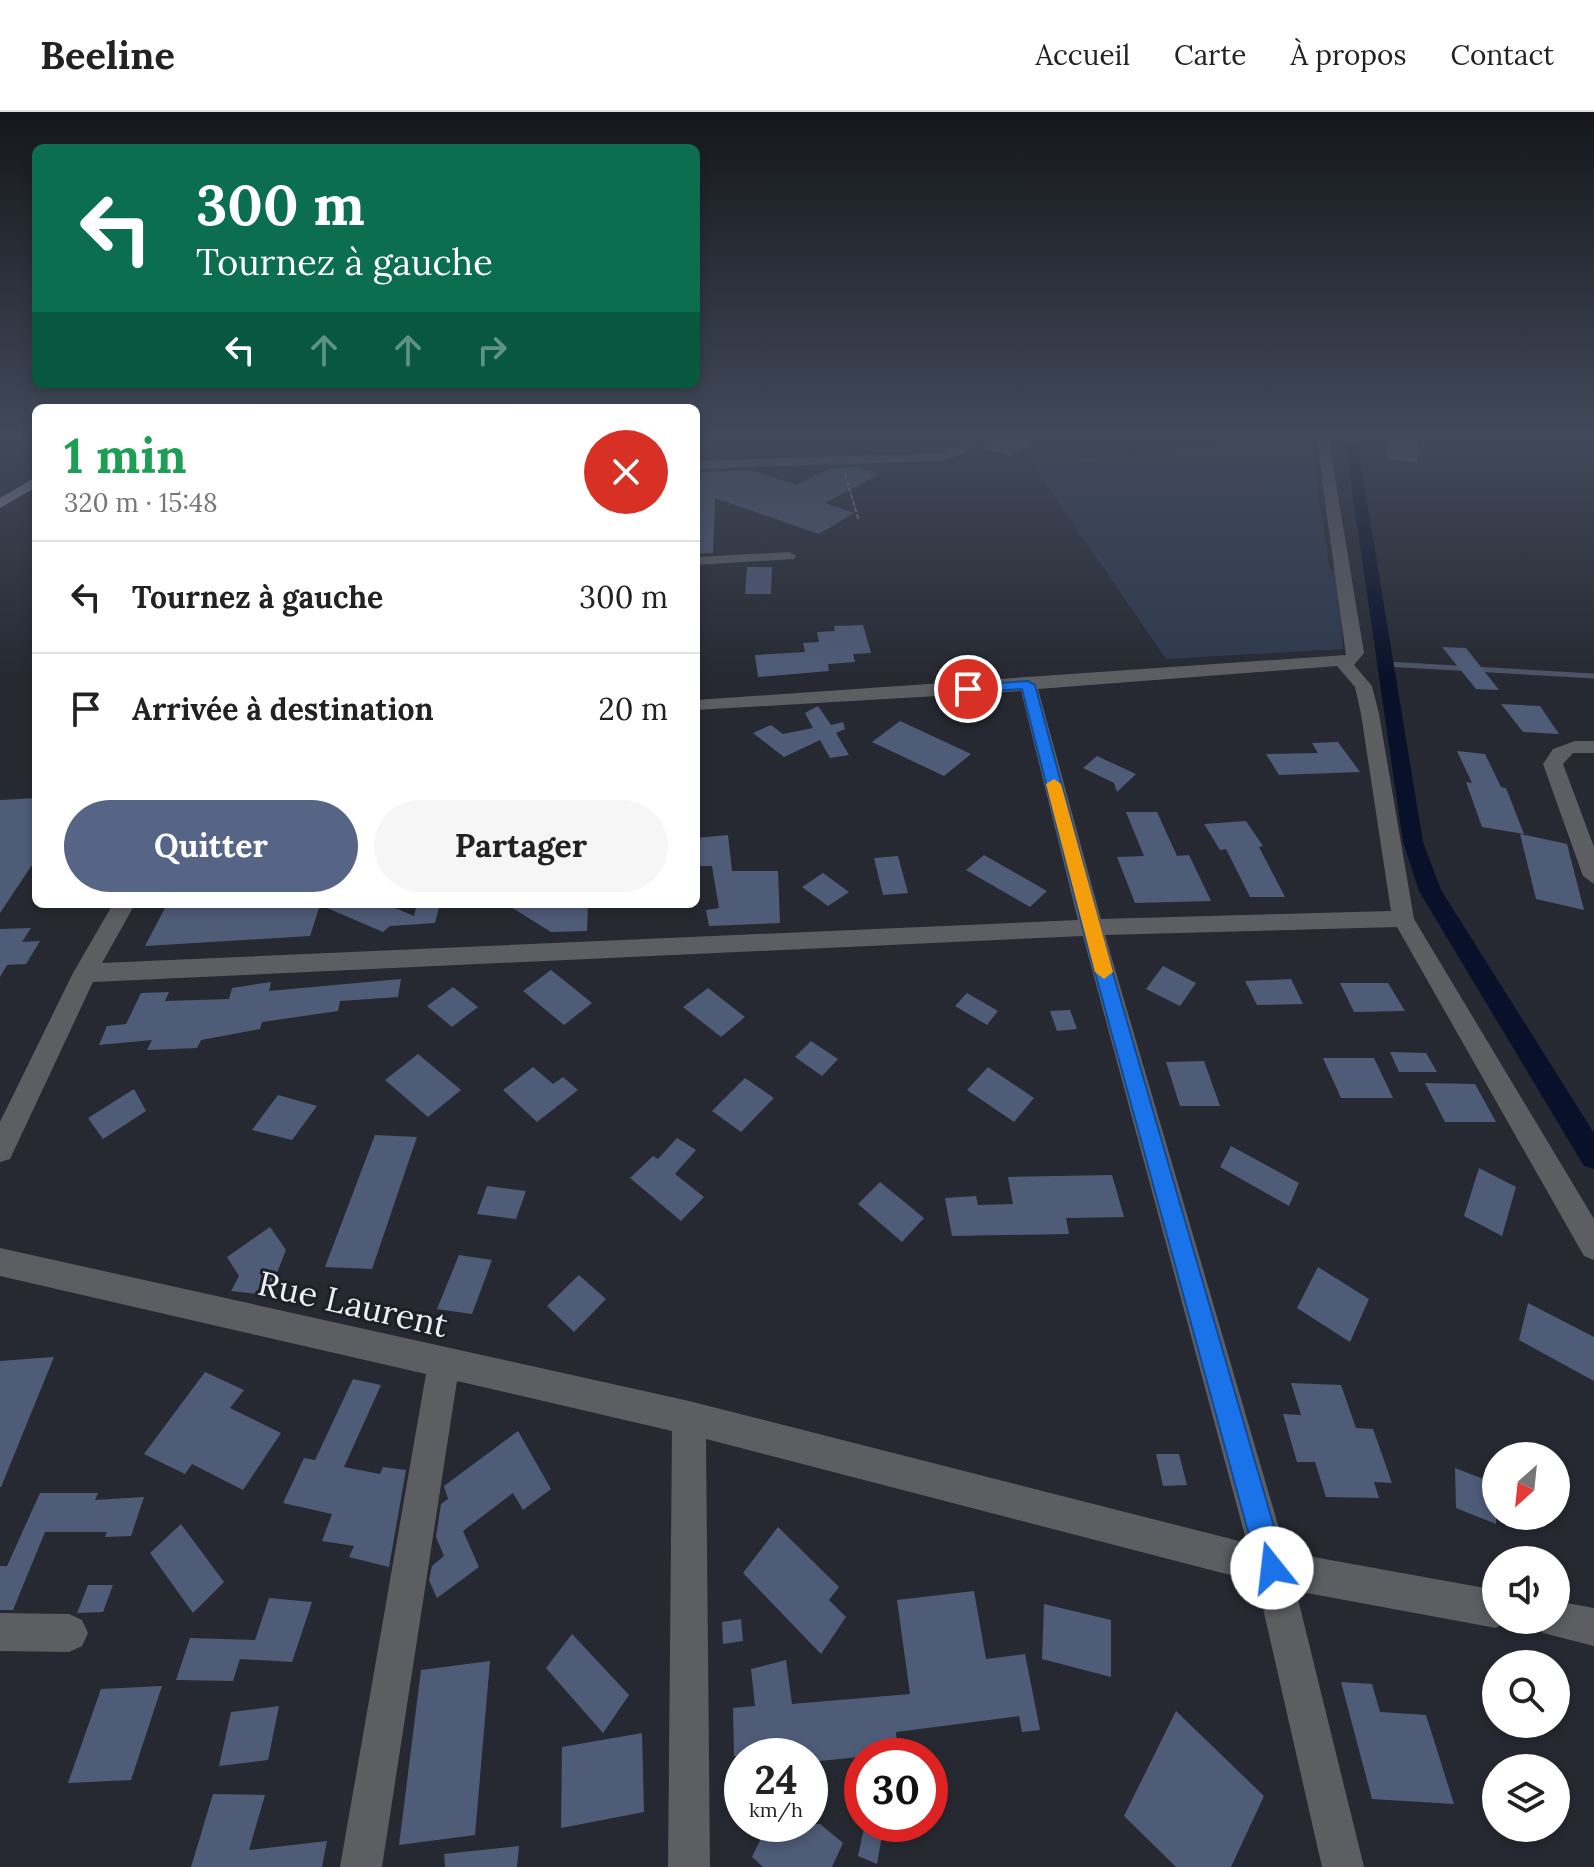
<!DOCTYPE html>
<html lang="fr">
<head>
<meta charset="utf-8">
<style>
  :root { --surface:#fff; --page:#f6f6f6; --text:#222; --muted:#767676; --line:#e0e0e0; --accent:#566585 }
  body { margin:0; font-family:Lora,serif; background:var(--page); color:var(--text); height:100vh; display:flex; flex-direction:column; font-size:30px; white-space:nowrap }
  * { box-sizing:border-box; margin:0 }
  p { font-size:26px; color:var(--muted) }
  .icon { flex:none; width:44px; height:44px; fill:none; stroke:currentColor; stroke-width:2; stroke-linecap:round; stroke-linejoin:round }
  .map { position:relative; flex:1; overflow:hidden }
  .side { position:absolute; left:32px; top:292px; width:668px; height:504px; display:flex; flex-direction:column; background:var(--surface); border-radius:12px; box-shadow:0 4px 12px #0003 }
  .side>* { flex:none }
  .top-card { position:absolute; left:32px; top:32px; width:668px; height:244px; border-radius:12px; box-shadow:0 4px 12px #0003; background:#0b6e4f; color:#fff; overflow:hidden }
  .needle { width:52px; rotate:207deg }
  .fabs { position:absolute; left:1482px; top:1330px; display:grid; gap:16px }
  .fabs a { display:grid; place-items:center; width:88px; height:88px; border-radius:50%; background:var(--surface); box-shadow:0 4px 12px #0003; font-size:40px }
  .speed { position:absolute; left:724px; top:1626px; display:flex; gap:16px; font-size:40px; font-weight:700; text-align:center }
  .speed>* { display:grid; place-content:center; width:104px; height:104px; border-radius:50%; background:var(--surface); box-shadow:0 4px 12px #0003; line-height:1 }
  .speed small { font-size:20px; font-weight:400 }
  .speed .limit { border:12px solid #d22; background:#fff; color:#111 }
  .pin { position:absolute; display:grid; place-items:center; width:68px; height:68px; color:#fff; margin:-34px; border:4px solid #fff; border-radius:50%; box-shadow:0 2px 8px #0007 }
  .me { position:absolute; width:88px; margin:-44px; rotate:344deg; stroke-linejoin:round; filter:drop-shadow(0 0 6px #0008) }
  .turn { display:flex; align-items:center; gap:28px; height:168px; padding:0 32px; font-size:36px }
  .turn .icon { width:104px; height:104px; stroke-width:2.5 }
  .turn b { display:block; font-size:56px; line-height:68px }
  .lanes { display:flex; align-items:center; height:76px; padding:0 32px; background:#0003; justify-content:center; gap:40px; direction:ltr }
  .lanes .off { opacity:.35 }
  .round { display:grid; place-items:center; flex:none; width:84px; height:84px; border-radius:42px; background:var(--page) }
  .headline { display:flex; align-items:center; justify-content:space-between; height:136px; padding:0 32px }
  h1 { font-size:48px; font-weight:700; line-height:60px; color:#1e9e55 }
  .cta { display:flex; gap:16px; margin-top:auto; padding:16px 32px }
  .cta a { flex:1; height:92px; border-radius:48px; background:var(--accent); color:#fff; font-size:32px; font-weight:700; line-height:92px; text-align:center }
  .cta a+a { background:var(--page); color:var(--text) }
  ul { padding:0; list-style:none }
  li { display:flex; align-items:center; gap:24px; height:112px; padding:0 32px; border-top:2px solid var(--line) }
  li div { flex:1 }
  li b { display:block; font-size:30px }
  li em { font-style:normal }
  header { display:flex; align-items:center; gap:48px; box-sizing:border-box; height:112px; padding:0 40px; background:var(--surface); border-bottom:2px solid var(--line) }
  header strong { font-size:38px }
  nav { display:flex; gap:44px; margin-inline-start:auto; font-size:28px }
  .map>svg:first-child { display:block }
  .green { fill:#2e394f }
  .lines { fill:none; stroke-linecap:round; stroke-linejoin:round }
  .stream { stroke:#4d5466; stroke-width:5 }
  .canal { fill:#081129; fill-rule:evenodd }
  .building { fill:#4f5c78 }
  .path { stroke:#888a91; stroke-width:2; stroke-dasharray:5 2; stroke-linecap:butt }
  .minor { fill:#5c5e62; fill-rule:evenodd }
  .major { fill:#8e929a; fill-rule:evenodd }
  .route { fill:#1a73e8; stroke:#114b97; stroke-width:2 }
  .slow { fill:#f59e0b }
  .labels { text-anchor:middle; stroke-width:6; stroke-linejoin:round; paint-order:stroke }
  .near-street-label { font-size:34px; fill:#edeff5; stroke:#1c2027 }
</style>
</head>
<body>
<header>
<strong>Beeline</strong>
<nav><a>Accueil</a><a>Carte</a><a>À propos</a><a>Contact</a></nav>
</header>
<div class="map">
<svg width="1594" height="1755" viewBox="0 0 1594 1755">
  <rect width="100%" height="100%" fill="#262931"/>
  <path class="green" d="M 1311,332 L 1330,458 L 1338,460 L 1343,537 L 1166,547 L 1030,349 L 1142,343 L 1142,339 Z"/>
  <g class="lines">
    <path class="stream" d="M 1386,552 L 1594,564"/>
    <path class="canal" d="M 1344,323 L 1356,323 L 1423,730 L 1441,778 L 1594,1021 L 1594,1057 L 1584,1054 L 1419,779 L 1403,730 Z"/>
  </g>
  <path class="building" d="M 1005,323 L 1009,323 L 1034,330 L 1010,344 L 983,336 Z
    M 1384,323 L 1416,323 L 1421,344 L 1418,344 L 1418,351 L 1388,347 Z
    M 857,355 L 880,362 L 825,391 L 854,401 L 819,422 L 715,386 L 713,441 L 696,442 L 696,375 L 700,360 L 751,358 L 797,373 L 831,356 Z
    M 747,455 L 772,455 L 771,482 L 745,482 Z
    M 863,513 L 871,541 L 853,542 L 855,550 L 828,552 L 829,559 L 758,565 L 755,543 L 805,540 L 803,531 L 819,530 L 817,520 L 835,519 L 834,514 Z
    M 1442,535 L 1466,536 L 1499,578 L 1476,577 Z
    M 1501,592 L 1540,594 L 1559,622 L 1523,620 Z
    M 818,594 L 831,613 L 843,610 L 845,617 L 836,621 L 849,643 L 830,646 L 820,628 L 784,645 L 753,621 L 771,613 L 783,622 L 813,616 L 805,601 Z
    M 900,609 L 941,628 L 971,642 L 944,664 L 872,630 Z
    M 1338,630 L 1360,660 L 1279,663 L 1266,642 L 1318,641 L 1312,631 Z
    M 1457,639 L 1485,642 L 1501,675 L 1506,676 L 1524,722 L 1482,715 L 1466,670 L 1472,671 Z
    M 1097,644 L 1136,662 L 1117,680 L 1114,671 L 1083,656 Z
    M 36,686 L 36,747 L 0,801 L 0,688 Z
    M 1126,700 L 1157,700 L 1177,744 L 1189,743 L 1211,789 L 1135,791 L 1117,745 L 1144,744 Z
    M 1246,709 L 1263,734 L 1259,735 L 1285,785 L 1250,785 L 1226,737 L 1220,738 L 1204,712 Z
    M 1520,722 L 1567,732 L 1584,798 L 1536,787 Z
    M 728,723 L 732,759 L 778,759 L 780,811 L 709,814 L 706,798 L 719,796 L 712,754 L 696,754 L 696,726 Z
    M 984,743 L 1047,779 L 1030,795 L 966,758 Z
    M 898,744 L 908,781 L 883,783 L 874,746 Z
    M 823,761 L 849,780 L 828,794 L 802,775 Z
    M 167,792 L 386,792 L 414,804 L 417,792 L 440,792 L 435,811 L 390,814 L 383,820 L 320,793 L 310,824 L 145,834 Z
    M 506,792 L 588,792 L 587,819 L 551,820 Z
    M 31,816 L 22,830 L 40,829 L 26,852 L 7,853 L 0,865 L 0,817 Z
    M 1163,854 L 1196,871 L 1180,894 L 1146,877 Z
    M 551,858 L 592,891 L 564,913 L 523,879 Z
    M 401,867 L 398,885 L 340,889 L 338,899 L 262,910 L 260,917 L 201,928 L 197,936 L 147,938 L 152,928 L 99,933 L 107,914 L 126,912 L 141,881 L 169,880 L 165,889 L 229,887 L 232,876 L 271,870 L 269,879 Z
    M 1291,867 L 1303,892 L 1257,893 L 1245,869 Z
    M 1340,871 L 1388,871 L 1405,899 L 1354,900 Z
    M 453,875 L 478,895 L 452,915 L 427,894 Z
    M 708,876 L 745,905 L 721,925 L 683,895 Z
    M 967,881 L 998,899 L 987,913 L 955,894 Z
    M 1070,898 L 1077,917 L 1057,919 L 1050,899 Z
    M 811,929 L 838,947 L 822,964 L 795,945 Z
    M 1390,940 L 1426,941 L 1437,960 L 1399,960 Z
    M 418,942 L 461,978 L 428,1005 L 385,968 Z
    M 1323,946 L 1374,946 L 1393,986 L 1341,986 Z
    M 1204,949 L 1220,994 L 1180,994 L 1166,950 Z
    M 533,955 L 553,972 L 563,965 L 578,978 L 537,1010 L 503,978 Z
    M 988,955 L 1034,986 L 1014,1010 L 967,978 Z
    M 745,966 L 774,986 L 741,1020 L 712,999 Z
    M 1425,971 L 1475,972 L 1496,1010 L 1445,1010 Z
    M 134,977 L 146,999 L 103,1027 L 88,1006 Z
    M 278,983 L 317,994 L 292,1028 L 252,1018 Z
    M 375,1023 L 417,1025 L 372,1157 L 325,1155 Z
    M 677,1026 L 696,1038 L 675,1062 L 704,1085 L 681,1109 L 630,1066 L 653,1044 L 658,1047 Z
    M 1231,1034 L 1299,1071 L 1289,1094 L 1220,1055 Z
    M 1479,1056 L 1516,1075 L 1502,1124 L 1464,1104 Z
    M 1112,1063 L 1124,1105 L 1066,1106 L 1069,1122 L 952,1124 L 945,1086 L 976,1084 L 978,1093 L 1013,1092 L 1008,1065 Z
    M 880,1070 L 924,1106 L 902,1130 L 858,1092 Z
    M 487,1074 L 526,1079 L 516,1107 L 477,1102 Z
    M 270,1115 L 286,1138 L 268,1183 L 231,1179 L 239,1164 L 227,1145 Z
    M 459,1143 L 492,1148 L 472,1202 L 437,1197 Z
    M 1318,1155 L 1369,1187 L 1350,1230 L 1297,1196 Z
    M 579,1163 L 606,1187 L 574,1220 L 547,1194 Z
    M 1528,1191 L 1594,1225 L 1594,1269 L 1519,1228 Z
    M 54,1245 L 1,1375 L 0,1375 L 0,1249 Z
    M 205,1260 L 244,1278 L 230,1296 L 281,1321 L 243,1378 L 192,1352 L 185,1362 L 144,1342 Z
    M 353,1267 L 381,1273 L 344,1355 L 380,1362 L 383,1355 L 406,1358 L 389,1455 L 349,1445 L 354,1434 L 322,1429 L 332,1402 L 283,1391 L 304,1346 L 315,1348 Z
    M 1291,1271 L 1341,1273 L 1356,1316 L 1373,1317 L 1392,1371 L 1374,1370 L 1379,1386 L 1326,1385 L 1315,1350 L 1297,1350 L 1283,1302 L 1301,1303 Z
    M 518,1319 L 551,1377 L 523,1398 L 513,1381 L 463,1419 L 479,1455 L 437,1486 L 429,1468 L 432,1454 L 444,1444 L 436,1425 L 441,1392 L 448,1387 L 444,1374 Z
    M 1156,1342 L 1179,1342 L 1187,1373 L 1163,1374 Z
    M 1455,1356 L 1496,1372 L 1496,1412 L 1456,1396 Z
    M 40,1381 L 98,1381 L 95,1388 L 144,1385 L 131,1424 L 105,1425 L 107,1420 L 45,1420 L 13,1498 L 0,1498 L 0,1454 L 7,1454 Z
    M 181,1412 L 224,1470 L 193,1501 L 150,1441 Z
    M 778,1415 L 839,1475 L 829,1488 L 846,1505 L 821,1542 L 743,1461 Z
    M 88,1473 L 113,1473 L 103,1500 L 77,1501 Z
    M 974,1479 L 986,1547 L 1025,1542 L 1040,1618 L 1022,1620 L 1019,1604 L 896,1620 L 898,1641 L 810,1650 L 810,1644 L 734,1644 L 733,1596 L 755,1594 L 751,1557 L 786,1548 L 792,1592 L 910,1582 L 897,1488 Z
    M 269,1486 L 312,1490 L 292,1550 L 240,1547 L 233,1569 L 176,1568 L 190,1526 L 255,1528 Z
    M 1044,1492 L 1111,1508 L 1111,1565 L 1042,1547 Z
    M 741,1507 L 743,1529 L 723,1532 L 722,1510 Z
    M 572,1522 L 629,1583 L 603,1621 L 546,1556 Z
    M 490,1549 L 475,1723 L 399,1733 L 421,1558 Z
    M 1341,1570 L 1372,1572 L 1380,1600 L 1426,1603 L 1454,1692 L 1372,1687 Z
    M 162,1574 L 131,1668 L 68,1671 L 101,1577 Z
    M 279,1594 L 268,1648 L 219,1654 L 231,1600 Z
    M 1176,1599 L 1264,1684 L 1231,1755 L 1176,1755 L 1124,1704 Z
    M 642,1621 L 644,1700 L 561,1716 L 562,1635 Z
    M 213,1682 L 265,1683 L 249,1738 L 327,1729 L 322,1755 L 191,1755 Z
    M 768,1712 L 820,1712 L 843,1731 L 832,1755 L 763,1755 L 752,1745 Z
    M 865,1712 L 884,1712 L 877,1752 L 858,1744 Z
    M 519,1734 L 517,1755 L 445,1755 L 444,1742 Z"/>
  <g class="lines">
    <path class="path" d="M 845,362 L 859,409"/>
    <path class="minor" d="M 953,323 L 965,323 L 970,334 L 965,341 L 942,349 L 696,357 L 696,349 L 940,341 L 958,334 Z
      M 1316,323 L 1328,323 L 1364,541 L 1354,553 L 1372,574 L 1379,602 L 1414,807 L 1594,1107 L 1594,1148 L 1584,1144 L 1397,815 L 1105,823 L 1286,1440 L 1496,1478 L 1496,1508 L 1510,1508 L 1496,1516 L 1296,1479 L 1364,1755 L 1322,1755 L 1257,1470 L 706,1327 L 710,1755 L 668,1755 L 672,1319 L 457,1269 L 382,1755 L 340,1755 L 426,1262 L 0,1164 L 0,1136 L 689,1289 L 1247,1431 L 1083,824 L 93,870 L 10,1047 L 0,1050 L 0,1010 L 73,861 L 113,792 L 135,792 L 102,851 L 1078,808 L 1021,579 L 696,598 L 696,588 L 1346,543 ZM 1337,554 L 1355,575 L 1361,602 L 1391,799 L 1101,807 L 1038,577 Z
      M 789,440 L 796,444 L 794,447 L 696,453 L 696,445 Z
      M 1575,629 L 1594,629 L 1594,641 L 1573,641 L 1563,652 L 1594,735 L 1594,772 L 1583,764 L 1543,652 L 1553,637 Z
      M 1556,1489 L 1594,1496 L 1594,1534 L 1543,1521 L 1537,1508 L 1556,1508 Z
      M 0,1501 L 69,1502 L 82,1508 L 88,1521 L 82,1534 L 69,1540 L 0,1539 Z"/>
    <path class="major" d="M 36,365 L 36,375 L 0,396 L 0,386 Z"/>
  </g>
  <linearGradient id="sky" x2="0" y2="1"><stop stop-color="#15171b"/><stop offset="0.57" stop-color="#41495a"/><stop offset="1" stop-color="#41495a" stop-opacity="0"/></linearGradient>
  <rect width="1594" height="569" fill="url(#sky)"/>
  <path class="route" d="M 1028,569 L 1035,573 L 1099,813 L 1286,1456 L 1282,1466 L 1272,1470 L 1262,1466 L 1258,1456 L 1082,813 L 1022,577 L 968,581 L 961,577 L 968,573 Z"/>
  <path class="slow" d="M 1054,667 L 1061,672 L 1113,860 L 1104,867 L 1095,860 L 1046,672 Z"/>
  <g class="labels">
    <g class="near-street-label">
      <text transform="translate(353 1192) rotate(13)" y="12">Rue Laurent</text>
    </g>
  </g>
</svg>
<div class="fabs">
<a><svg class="needle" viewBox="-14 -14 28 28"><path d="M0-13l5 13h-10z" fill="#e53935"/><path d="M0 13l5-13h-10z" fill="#767676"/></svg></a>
<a><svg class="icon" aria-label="sound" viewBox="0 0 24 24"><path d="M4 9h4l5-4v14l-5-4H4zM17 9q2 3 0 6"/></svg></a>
<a><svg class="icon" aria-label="search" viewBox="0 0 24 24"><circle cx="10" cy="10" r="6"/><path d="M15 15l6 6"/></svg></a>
<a><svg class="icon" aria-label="layers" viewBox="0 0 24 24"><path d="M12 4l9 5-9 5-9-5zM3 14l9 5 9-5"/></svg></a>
</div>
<div class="speed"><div>24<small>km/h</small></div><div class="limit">30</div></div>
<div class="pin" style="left:968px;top:577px;background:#d93025"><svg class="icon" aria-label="arrive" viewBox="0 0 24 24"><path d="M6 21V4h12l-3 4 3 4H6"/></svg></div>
<svg class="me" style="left:1272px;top:1456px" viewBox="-20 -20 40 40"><circle r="19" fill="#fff"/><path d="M0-13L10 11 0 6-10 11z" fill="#1a73e8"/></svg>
<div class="top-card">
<div class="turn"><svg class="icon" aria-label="left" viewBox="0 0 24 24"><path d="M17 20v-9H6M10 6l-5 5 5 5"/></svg><div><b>300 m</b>Tournez à gauche</div></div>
<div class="lanes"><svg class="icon" aria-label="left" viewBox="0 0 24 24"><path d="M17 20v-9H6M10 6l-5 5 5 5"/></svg><svg class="icon off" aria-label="ahead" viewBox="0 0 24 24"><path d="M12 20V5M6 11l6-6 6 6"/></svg><svg class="icon off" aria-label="ahead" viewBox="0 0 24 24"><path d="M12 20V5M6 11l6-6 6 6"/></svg><svg class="icon off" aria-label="right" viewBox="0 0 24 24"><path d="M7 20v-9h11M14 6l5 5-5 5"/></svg></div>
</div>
<section class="side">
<div class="headline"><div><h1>1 min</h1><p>320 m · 15:48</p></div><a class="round" style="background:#d93025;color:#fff"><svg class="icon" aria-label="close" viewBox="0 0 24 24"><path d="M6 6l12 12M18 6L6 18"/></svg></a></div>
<ul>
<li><svg class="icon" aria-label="left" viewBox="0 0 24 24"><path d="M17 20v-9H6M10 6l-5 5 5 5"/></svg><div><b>Tournez à gauche</b></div><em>300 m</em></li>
<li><svg class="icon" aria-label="arrive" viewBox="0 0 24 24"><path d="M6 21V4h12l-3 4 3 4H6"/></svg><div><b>Arrivée à destination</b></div><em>20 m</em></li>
</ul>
<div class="cta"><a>Quitter</a><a>Partager</a></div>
</section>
</div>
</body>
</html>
